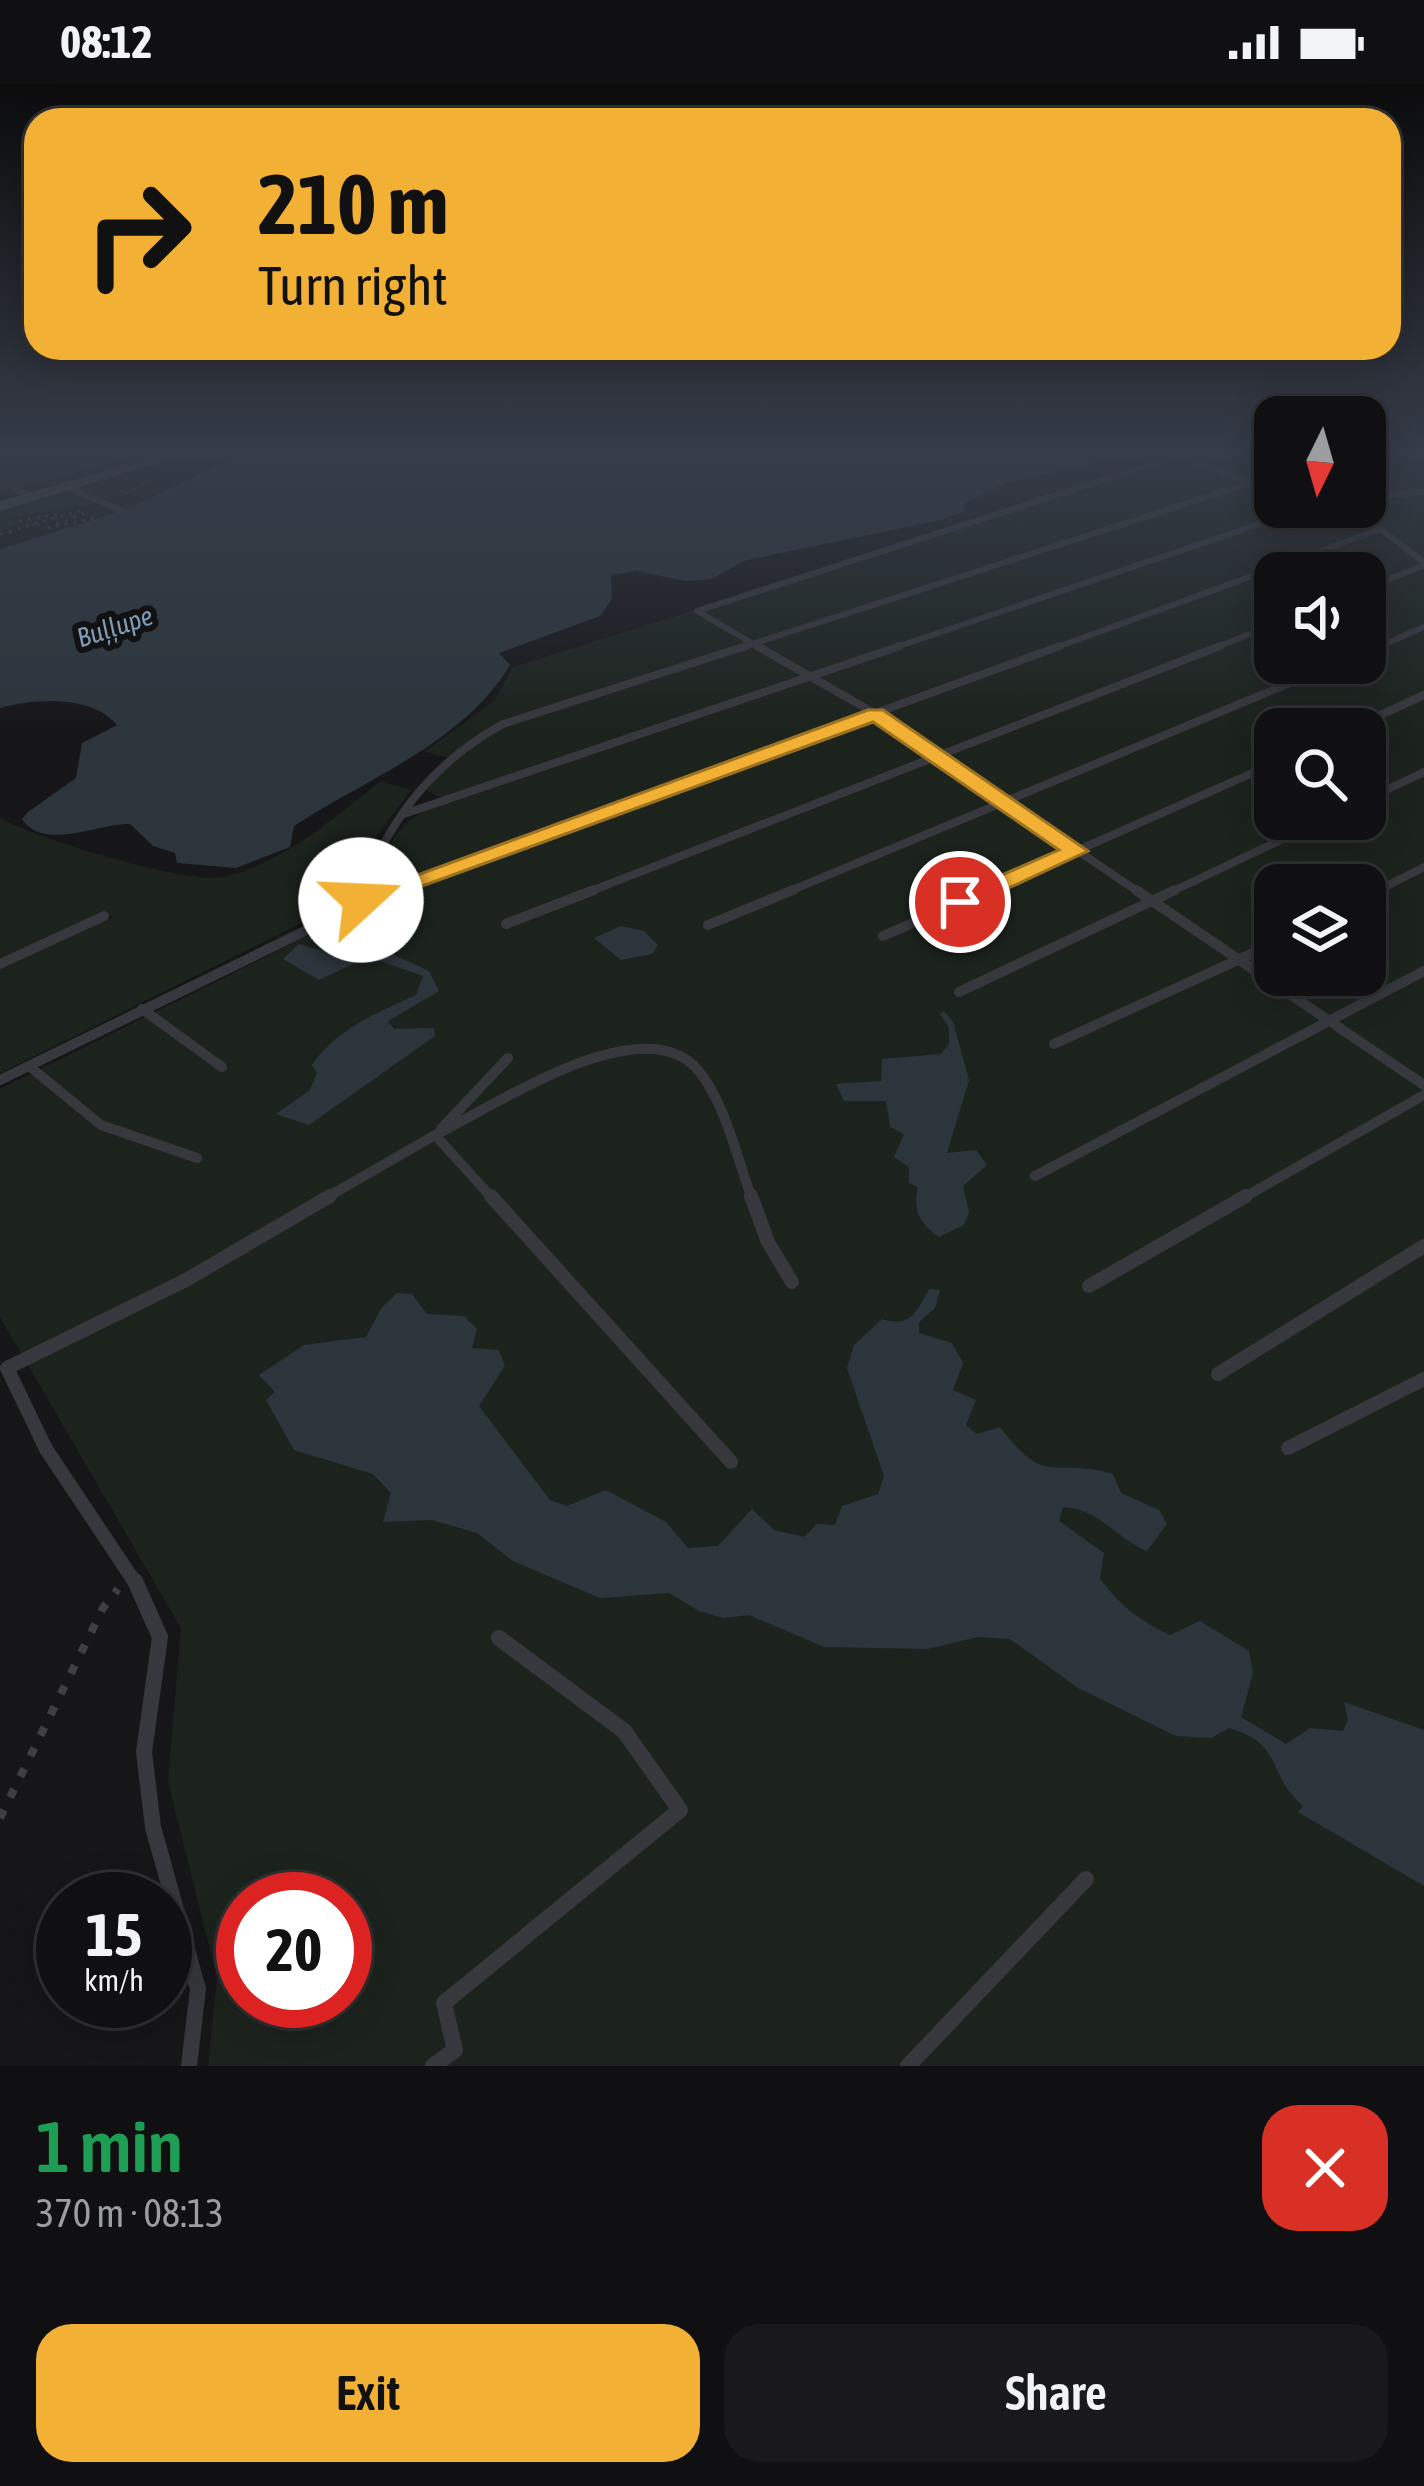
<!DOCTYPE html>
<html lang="en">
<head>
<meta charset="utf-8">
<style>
  :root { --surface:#101012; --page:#19191b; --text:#f1f3f6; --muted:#9c9d9f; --line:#303032; --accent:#f2b134 }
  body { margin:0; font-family:"Asap Condensed",sans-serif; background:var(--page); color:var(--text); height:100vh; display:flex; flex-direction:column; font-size:45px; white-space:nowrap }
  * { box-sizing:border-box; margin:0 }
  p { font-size:39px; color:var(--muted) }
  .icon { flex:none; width:66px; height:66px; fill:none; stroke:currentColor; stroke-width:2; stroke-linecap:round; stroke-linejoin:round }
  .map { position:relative; height:1982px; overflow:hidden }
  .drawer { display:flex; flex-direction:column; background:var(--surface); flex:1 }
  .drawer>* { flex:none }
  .banner { position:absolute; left:24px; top:24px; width:1377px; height:252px; border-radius:36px; box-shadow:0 6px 30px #0003,0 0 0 3px var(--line); background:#f2b134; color:#111; overflow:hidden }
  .needle { width:78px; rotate:185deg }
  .tools { position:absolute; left:1254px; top:312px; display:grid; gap:24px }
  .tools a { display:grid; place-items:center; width:132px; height:132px; border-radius:24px; background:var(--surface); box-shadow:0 6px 30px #0003,0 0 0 3px var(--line); font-size:60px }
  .speed { position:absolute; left:36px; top:1788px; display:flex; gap:24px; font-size:60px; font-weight:700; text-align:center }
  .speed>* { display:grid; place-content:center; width:156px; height:156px; border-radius:50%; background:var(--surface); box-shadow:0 6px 30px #0003,0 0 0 3px var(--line); line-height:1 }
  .speed small { font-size:30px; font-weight:400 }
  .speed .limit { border:18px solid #d22; background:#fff; color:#111 }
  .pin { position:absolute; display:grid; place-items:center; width:102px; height:102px; color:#fff; margin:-51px; border:6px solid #fff; border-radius:50%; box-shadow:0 3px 12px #0007 }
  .me { position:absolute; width:132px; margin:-66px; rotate:70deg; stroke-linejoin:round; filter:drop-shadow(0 0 9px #0008) }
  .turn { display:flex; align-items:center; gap:42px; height:252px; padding:0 36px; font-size:54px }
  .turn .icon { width:156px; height:156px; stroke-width:2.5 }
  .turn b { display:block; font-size:84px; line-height:102px }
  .round { display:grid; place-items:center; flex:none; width:126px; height:126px; border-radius:36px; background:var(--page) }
  .summary { display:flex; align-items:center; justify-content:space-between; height:204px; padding:0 36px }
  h1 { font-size:72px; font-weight:600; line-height:90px; color:#1e9e55 }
  .cta { display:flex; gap:24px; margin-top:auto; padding:24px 36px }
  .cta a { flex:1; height:138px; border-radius:36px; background:var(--accent); color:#111; font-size:48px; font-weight:600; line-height:138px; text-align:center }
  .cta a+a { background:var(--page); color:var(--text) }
  .status { display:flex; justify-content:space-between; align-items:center; height:84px; padding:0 60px; background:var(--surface); direction:ltr }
  .status svg { height:33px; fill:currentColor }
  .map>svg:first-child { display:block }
  .built { fill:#222225 }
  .green { fill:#1c231d; fill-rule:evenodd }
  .water { fill:#2c353c }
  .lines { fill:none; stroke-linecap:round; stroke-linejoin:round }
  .path-far1 { stroke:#3d3f44; stroke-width:3; stroke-dasharray:3 6; stroke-linecap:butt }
  .path { stroke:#3d3f44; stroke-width:8; stroke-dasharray:9 14; stroke-linecap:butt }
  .service-far4 { stroke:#37383d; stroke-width:6 }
  .service-far3 { stroke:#37383d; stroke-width:8 }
  .service-far2 { stroke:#37383d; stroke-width:10 }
  .service-far1 { stroke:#37383d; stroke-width:14 }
  .service { stroke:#37383d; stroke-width:16 }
  .secondary { fill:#45474d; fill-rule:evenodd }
  .route { fill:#f2b134; stroke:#9d7322; stroke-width:3 }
  .labels { text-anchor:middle; stroke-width:12; stroke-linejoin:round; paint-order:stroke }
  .far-water-label { font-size:27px; font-style:italic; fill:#7f9bb3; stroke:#111113 }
</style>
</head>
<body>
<div class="status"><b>08:12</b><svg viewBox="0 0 49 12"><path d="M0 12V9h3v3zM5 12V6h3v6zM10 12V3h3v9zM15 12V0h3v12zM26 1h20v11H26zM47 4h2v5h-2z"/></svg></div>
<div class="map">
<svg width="1424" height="1982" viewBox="0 0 1424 1982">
  <rect width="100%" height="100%" fill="#161618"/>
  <path class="built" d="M 0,369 L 144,369 L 0,410 Z"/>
  <path class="green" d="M 1180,369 L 1275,369 L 1275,423 L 1365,423 L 1365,369 L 1424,369 L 1424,1982 L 208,1982 L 217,1894 L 168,1697 L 181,1544 L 0,1233 L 0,1005 L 388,812 L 374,797 C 394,750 399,735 448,717 L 426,706 L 454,675 L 424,668 L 495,616 L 513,583 L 1162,380 ZM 1275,489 L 1365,489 L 1365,579 L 1275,579 ZM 1275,645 L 1365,645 L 1365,735 L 1275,735 ZM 1275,801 L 1365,801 L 1365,891 L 1275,891 ZM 243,1815 L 345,1815 L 345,1917 L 243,1917 Z
    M 56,412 L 96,419 C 66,428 37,426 9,435 L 17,440 L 0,448 L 0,426 Z
    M 381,697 L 411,706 L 363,770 L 350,815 L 0,989 L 0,886 L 113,833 L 103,827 L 0,874 L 0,734 C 35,754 187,801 223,793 C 283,780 334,733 381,697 Z"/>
  <path class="water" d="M 244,369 L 1112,369 L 1087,381 L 1003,400 L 965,419 L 965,427 L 941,436 L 743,477 L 712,495 L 685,497 L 636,487 L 611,491 L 612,515 L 600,532 L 499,569 L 510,581 C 462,660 369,693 294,742 L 290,763 L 236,784 L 177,779 L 175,769 L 153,762 L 130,740 C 97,739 44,768 22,735 L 28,728 L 76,694 L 82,659 L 117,641 C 94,612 37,613 0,624 L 0,465 L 128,425 Z
    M 621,842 L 644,847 L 658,861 L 652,870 L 621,876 L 594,854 Z
    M 299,860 L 347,874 L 383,866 L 429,887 L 439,907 L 388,937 L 394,945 L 434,944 L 435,952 L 309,1041 L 276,1030 L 310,1006 L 317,989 L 312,981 C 337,944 377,929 416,911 L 423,892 L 368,873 L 319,896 L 283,875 Z
    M 944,927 L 953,938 L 969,996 L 947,1069 L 976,1066 L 987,1081 L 963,1102 L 969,1128 L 964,1141 L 939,1153 C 919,1139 913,1127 918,1103 L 909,1099 L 909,1083 L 894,1073 L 904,1050 L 890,1043 L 886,1017 L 844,1017 L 836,1000 L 881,997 L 882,975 L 941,970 L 949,960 L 949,943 L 940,930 Z
    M 929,1205 L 940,1206 L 935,1224 L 919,1238 L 919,1249 L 952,1259 L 963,1279 L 953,1306 L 976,1316 L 966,1341 L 977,1350 L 1000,1343 C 1048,1406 1051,1372 1113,1390 L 1121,1409 L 1159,1426 L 1167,1440 L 1147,1467 C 1113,1453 1102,1426 1063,1423 L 1059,1437 L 1104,1469 L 1100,1494 C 1119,1521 1140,1537 1170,1551 L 1200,1537 L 1249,1567 L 1253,1589 L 1241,1633 L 1286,1660 L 1310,1644 L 1343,1647 L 1348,1636 L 1344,1618 L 1424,1646 L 1424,1802 L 1298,1728 L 1303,1722 C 1265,1689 1285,1660 1229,1644 L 1211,1654 L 1176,1652 L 1078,1604 L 1010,1555 L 978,1553 L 927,1565 L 824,1563 L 749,1531 L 723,1534 L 699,1527 L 669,1509 L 600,1514 L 513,1477 L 477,1449 L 432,1436 L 383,1438 L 391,1409 L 373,1390 L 294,1366 L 266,1316 L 275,1308 L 259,1291 L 304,1261 L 366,1253 L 382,1223 L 397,1209 L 412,1210 L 427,1230 L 464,1232 L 477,1245 L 472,1264 L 499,1266 L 505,1282 L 479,1322 L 550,1416 L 567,1422 L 606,1406 L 666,1438 L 688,1464 L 718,1462 L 752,1425 L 774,1446 L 804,1453 L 817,1440 L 835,1441 L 842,1422 L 878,1410 L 884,1392 L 847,1284 L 854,1261 L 882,1235 C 910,1244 917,1228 929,1205 Z"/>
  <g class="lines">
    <path class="path-far1" d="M 125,410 L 152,395
      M 84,429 L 49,444 L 94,434
      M 19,437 L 61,430
      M 0,450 L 81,426"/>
    <path class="path" d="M 0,1734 L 103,1524 L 118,1505"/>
    <path class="service-far4" d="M 66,403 L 122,427
      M 15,406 L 33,412
      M 1365,413 L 1424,408
      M 1351,423 L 1424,478
      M 1365,505 L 1424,481
      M 737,565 L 1275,391
      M 762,565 L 697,527 L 1180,371 L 1250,399
      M 891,565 L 1309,423
      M 1052,565 L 1378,446
      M 1212,565 L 1275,540
      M 1373,565 L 1424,543"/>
    <path class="service-far3" d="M 757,562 L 876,630 L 1140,809
      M 1365,568 L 1380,562
      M 1350,645 L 1424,611
      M 1365,716 L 1424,688
      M 404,730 L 900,562
      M 363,809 C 388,734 434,678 503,640 L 746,562
      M 381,809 L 1060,562
      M 586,809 L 1220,562
      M 785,809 L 1338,579
      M 981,809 L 1275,679
      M 1169,809 L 1325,735
      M 1373,809 L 1424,783"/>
    <path class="service-far2" d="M 1136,806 L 1424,1001
      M 1365,813 L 1379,806
      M 361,816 L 364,806
      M 506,840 L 594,806
      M 708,841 L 793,806
      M 883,852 L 988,806
      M 0,880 L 104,832
      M 959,908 L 1175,806
      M 142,925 L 222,983
      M 1054,960 L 1275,859
      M 29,982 L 101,1041 L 197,1074
      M 0,996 L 389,806
      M 441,1045 L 508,974
      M 435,1051 C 495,1022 643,921 698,986 C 726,1020 737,1075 752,1115
      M 1035,1092 L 1424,887
      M 324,1115 L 435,1051 L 493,1115
      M 1241,1115 L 1424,1011"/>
    <path class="service-far1" d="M 491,1112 L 731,1378
      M 751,1112 L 768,1158 L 792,1198
      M 1089,1202 L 1246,1112
      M 1218,1290 L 1424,1162
      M 1288,1364 L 1424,1295
      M 136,1500 L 46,1365 L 7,1284 L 186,1196 L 330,1112"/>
    <path class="service" d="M 135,1497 L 160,1553 L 144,1668 L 153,1743 L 198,1905 L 189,1982
      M 433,1982 L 455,1966 L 444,1919 L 680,1726 L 624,1647 L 499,1554
      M 908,1982 L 1086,1795"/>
    <path class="secondary" d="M 169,369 L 191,369 L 0,427 L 0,417 Z"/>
  </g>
  <linearGradient id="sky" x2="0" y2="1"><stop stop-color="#0c0c0d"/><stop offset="0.57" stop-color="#363c48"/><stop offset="1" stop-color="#363c48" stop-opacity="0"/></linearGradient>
  <rect width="1424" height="646" fill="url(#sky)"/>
  <path class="route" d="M 868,626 L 883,626 L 1088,767 L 968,823 L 952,823 L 952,813 L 1059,766 L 873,638 L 370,821 L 349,816 Z"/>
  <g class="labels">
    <g class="far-water-label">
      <text transform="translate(115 543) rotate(-18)" y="9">Buļļupe</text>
    </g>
  </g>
</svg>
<div class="tools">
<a><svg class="needle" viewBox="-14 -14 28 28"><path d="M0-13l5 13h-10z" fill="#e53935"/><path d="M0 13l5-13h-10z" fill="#9c9d9f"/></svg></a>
<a><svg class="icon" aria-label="sound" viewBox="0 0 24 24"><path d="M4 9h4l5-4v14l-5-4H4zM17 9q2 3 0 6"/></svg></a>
<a><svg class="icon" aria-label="search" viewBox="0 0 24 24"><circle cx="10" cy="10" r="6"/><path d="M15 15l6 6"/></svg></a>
<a><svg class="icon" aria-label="layers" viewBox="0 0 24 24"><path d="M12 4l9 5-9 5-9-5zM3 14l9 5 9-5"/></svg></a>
</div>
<div class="speed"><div>15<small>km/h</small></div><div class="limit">20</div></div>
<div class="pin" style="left:960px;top:818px;background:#d93025"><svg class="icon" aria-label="arrive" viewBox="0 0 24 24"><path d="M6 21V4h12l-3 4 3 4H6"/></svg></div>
<svg class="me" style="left:361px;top:816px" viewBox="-20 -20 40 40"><circle r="19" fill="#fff"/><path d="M0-13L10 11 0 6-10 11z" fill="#f2b134"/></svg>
<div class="banner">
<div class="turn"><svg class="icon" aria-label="right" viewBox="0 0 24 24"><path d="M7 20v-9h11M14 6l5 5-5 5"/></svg><div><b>210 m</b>Turn right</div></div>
</div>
</div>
<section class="drawer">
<div class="summary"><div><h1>1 min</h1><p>370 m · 08:13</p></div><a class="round" style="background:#d93025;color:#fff"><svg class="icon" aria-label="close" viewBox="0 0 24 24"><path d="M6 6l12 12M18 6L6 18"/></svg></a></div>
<div class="cta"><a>Exit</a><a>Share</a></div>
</section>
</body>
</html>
